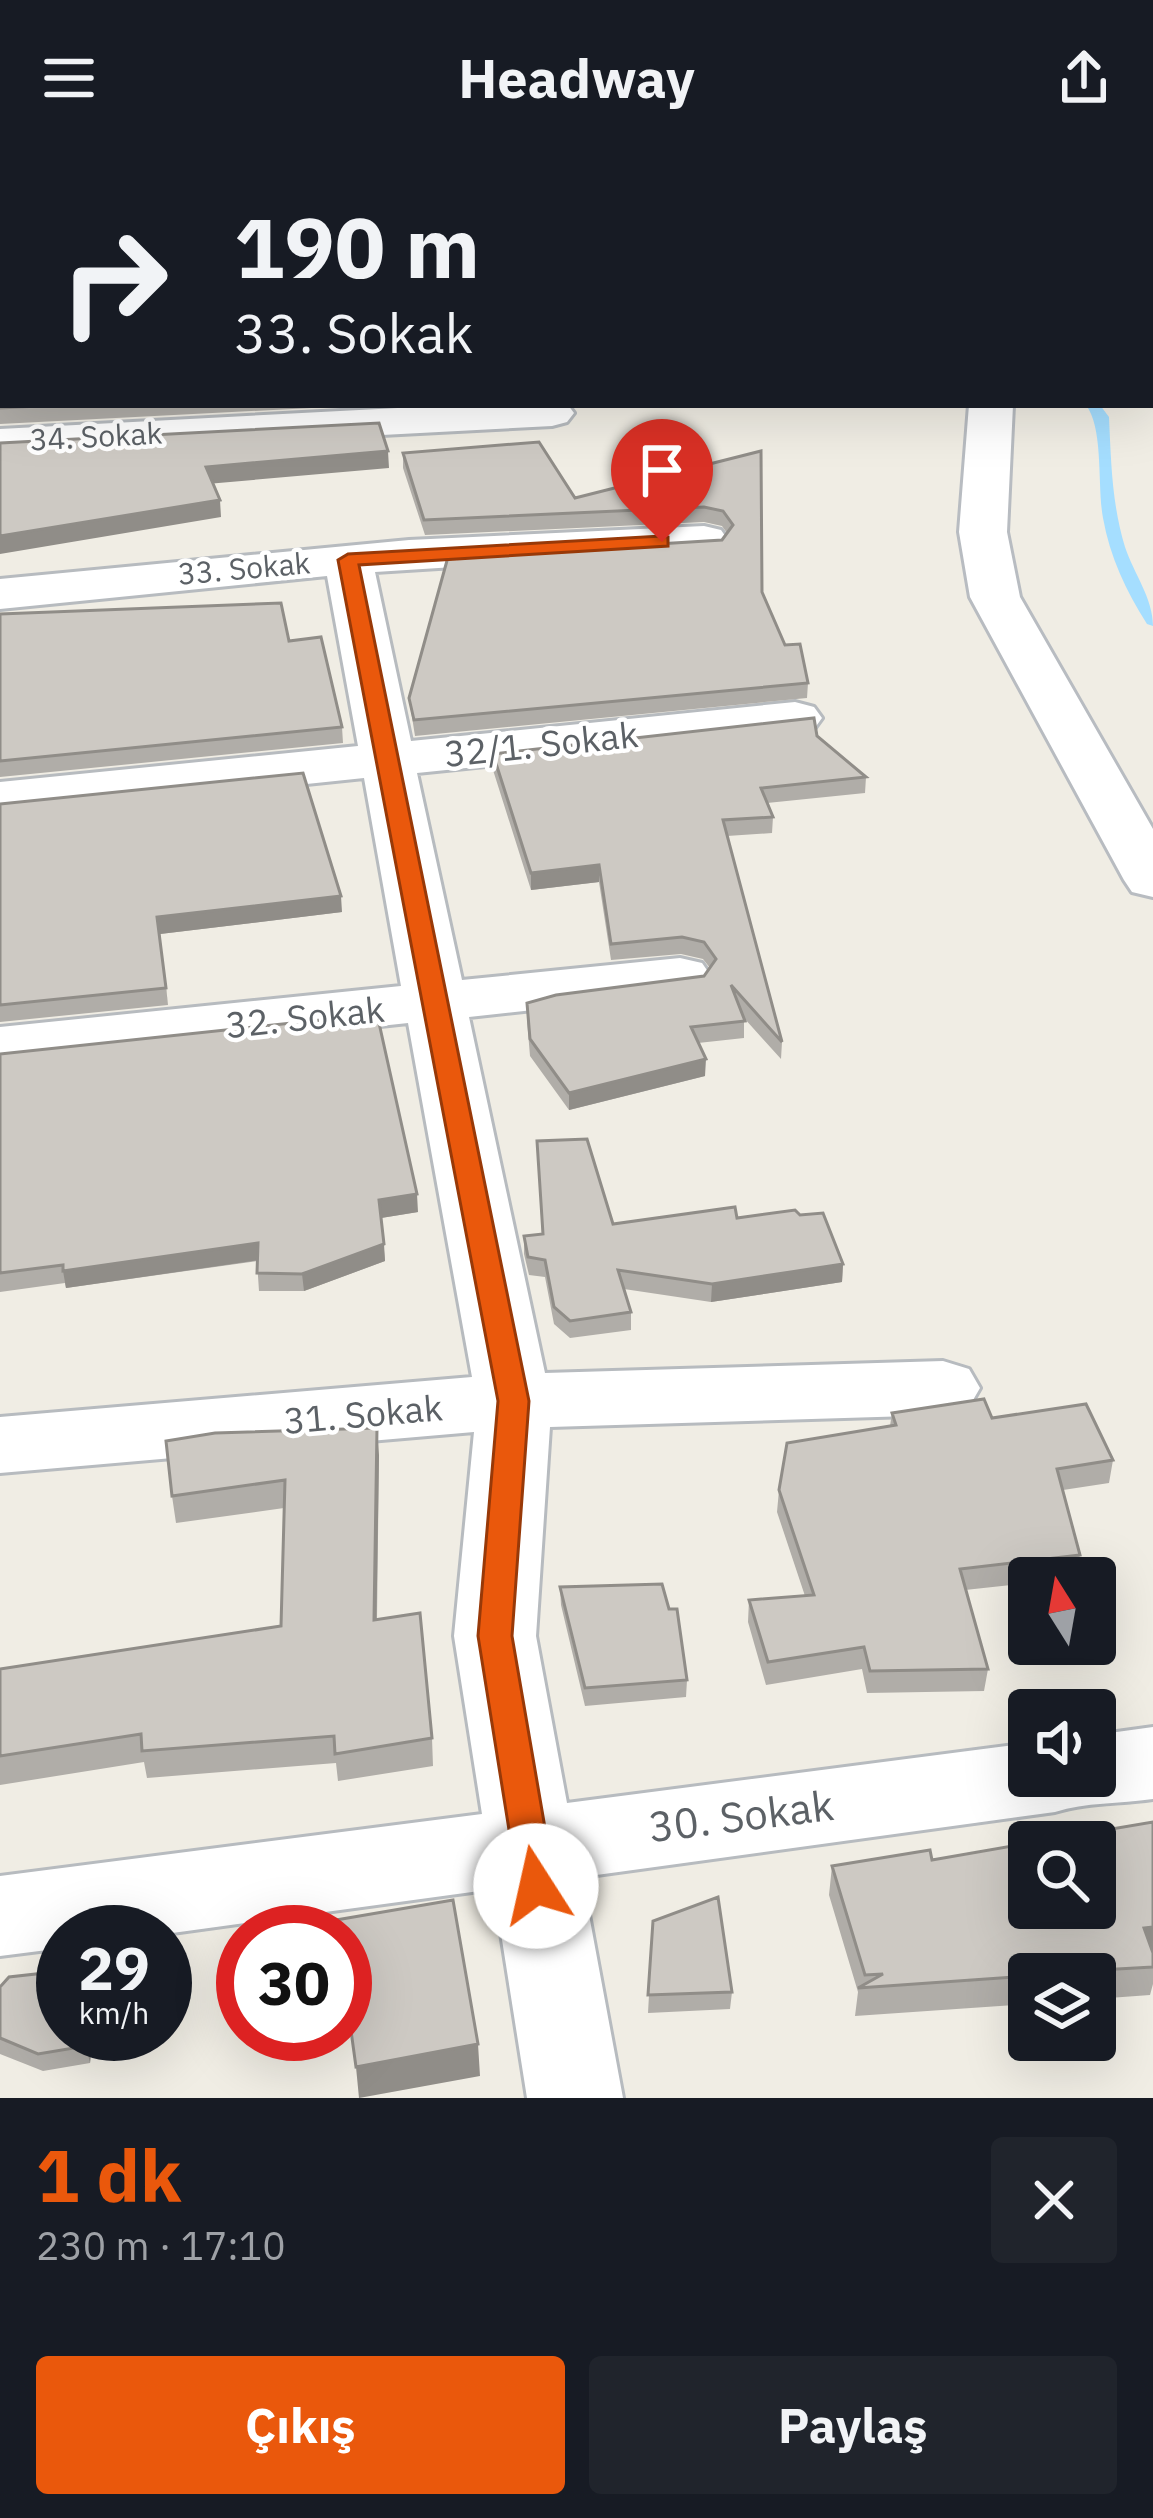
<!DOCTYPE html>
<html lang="tr">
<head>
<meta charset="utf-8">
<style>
  :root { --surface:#171b24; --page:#20242c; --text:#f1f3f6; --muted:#9ea1a6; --accent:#ea580c }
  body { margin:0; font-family:"IBM Plex Sans",sans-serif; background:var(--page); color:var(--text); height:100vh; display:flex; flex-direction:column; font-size:45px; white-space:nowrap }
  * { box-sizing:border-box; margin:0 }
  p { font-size:39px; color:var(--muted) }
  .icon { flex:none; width:66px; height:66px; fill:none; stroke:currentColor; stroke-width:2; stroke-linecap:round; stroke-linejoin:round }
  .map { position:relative; height:1942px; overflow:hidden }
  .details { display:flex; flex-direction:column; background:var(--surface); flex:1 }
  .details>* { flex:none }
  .banner { position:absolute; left:0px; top:0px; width:1155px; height:252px; box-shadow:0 12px 48px #0002; background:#171b24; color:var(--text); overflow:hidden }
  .needle { width:78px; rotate:349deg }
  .fabs { position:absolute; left:1008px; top:1401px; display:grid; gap:24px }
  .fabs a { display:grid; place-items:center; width:108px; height:108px; border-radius:12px; background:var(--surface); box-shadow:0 12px 48px #0002; font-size:60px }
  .speed { position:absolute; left:36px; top:1749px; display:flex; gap:24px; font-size:60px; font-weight:700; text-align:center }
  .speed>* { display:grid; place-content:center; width:156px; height:156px; border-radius:50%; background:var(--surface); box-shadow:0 12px 48px #0002; line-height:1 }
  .speed small { font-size:30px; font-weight:400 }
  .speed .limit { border:18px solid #d22; background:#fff; color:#111 }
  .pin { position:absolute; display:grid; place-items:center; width:102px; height:102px; color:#fff; margin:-123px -51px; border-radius:50% 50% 50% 0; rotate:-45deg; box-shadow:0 0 12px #0007 }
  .pin .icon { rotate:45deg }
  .me { position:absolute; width:132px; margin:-66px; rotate:350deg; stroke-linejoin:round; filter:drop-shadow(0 0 9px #0008) }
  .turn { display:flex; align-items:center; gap:42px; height:252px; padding:0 36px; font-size:54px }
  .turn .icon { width:156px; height:156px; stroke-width:2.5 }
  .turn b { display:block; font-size:84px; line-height:102px }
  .round { display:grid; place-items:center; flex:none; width:126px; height:126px; border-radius:12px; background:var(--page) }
  .summary { display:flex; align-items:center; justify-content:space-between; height:204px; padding:0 36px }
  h1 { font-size:72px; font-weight:800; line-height:90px; color:var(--accent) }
  .button { display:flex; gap:24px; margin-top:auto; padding:24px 36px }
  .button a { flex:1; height:138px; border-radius:12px; background:var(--accent); color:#fff; font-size:48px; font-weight:800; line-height:138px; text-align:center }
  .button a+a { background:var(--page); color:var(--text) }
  header { display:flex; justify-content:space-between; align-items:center; height:156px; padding:0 36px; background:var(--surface); font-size:54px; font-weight:800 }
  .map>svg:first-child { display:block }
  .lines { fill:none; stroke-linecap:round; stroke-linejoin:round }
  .stream { fill:#a5deff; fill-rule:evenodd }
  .street-casing { stroke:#b7bbbf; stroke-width:6 }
  .secondary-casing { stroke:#b8bcc1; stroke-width:6 }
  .street { fill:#fff; fill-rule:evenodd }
  .secondary { fill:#fff; fill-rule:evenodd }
  .wall { fill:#b0ada8 }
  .shaded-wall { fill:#908d88 }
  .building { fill:#cdc9c3; stroke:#908d88; stroke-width:3 }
  .route { fill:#ea580c; stroke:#983908; stroke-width:3 }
  .labels { text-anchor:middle; stroke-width:9; stroke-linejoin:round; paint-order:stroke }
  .far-street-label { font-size:30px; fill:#5c6166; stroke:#fff }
  .street-label { font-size:36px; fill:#5c6166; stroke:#fff }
  .near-street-label { font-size:42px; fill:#5c6166; stroke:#fff }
</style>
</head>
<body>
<header><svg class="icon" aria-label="menu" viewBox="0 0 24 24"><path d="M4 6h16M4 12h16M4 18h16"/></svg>Headway<svg class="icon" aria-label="share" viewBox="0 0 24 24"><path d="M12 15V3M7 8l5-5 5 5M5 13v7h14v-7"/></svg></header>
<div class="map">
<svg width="1153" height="1942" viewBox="0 0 1153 1942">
  <rect width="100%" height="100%" fill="#f0ede4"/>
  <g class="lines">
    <path class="stream" d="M 631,0 L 646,0 L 649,3 L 634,3 Z
      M 1086,249 L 1100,249 L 1109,261 C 1111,305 1112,349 1125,391 C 1134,418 1153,442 1153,470 L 1147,468 C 1126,435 1110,401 1103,362 C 1097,330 1104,273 1086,249 Z"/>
    <defs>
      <path id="street" d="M 235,0 L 271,0 L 272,3 L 236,3 Z
        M 0,42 L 3,42 L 3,64 L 0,64 Z
        M 455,249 L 568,249 L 574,257 L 567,266 L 552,270 L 0,299 L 0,273 Z
        M 704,370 L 721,374 L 728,384 L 721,394 L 375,416 L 411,585 L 795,546 L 814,551 L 822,562 L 814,573 L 795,578 L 417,617 L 462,824 L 680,802 L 702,807 L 711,820 L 702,833 L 680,838 L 469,861 L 545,1217 L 943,1205 L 969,1213 L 980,1232 L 969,1251 L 943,1259 L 550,1271 L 536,1480 L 567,1647 L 1029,1587 L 1029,1620 L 1095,1620 L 1095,1579 L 1153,1571 L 1153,1643 C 1119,1648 1086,1646 1055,1656 L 582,1721 L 623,1942 L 527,1942 L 494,1733 L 165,1778 L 63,1776 L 63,1792 L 0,1800 L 0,1720 L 482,1658 L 454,1480 L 474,1276 L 0,1317 L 0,1261 L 472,1221 L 408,867 L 0,911 L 0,871 L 401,830 L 364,622 L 0,660 L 0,626 L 358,590 L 327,420 L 0,453 L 0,423 L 409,384 Z"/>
      <path id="secondary" d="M 553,0 L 593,0 L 595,3 L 555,3 Z
        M 969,249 L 1013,249 L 1007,376 L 1020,441 L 1153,673 L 1153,741 L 1132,736 L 1124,724 L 970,441 L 959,376 Z"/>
    </defs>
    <use href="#street" class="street-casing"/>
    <use href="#secondary" class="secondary-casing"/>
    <use href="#street" class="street"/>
    <use href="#secondary" class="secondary"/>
  </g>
  <path class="wall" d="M 0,162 L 3,249 L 369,249 L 0,268 Z
    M 761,295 L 762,436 L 785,489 L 808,527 L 807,542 L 415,580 L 409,542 L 722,384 L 727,377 L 722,370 L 704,366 L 425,379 L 403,312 L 403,297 L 575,342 Z
    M 0,458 L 289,485 L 342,571 L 343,587 L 0,621 Z
    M 817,580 L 866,621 L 865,637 L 767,647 L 773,661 L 772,677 L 727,680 L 782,886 L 781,903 L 744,862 L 744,882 L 698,887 L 705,920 L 569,954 L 530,900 L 527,864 L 704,820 L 710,812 L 703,803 L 681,798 L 611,804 L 599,726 L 531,734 L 493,614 L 493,598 Z
    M 0,648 L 342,756 L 160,778 L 168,849 L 0,866 Z
    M 0,898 L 418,1056 L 381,1062 L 385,1105 L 304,1135 L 259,1135 L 257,1105 L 66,1132 L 65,1127 L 0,1136 Z
    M 537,985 L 613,1068 L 737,1062 L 843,1108 L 842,1126 L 711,1146 L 624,1133 L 631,1156 L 631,1174 L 570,1182 L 554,1168 L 545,1121 L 529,1119 L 524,1098 L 524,1080 L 542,1078 Z
    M 892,1257 L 992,1262 L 1113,1304 L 1109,1327 L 1063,1334 L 1080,1399 L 1075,1421 L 1029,1422 L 1029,1427 L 965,1434 L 988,1513 L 984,1535 L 867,1537 L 862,1513 L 766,1529 L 748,1466 L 749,1444 L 805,1440 L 777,1356 L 779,1334 L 890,1270 Z
    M 379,1299 L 377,1463 L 432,1582 L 433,1610 L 338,1625 L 336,1607 L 147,1622 L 144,1606 L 0,1629 L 0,1513 L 281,1470 L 284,1352 L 176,1367 L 172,1340 Z
    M 560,1431 L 687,1524 L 686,1541 L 585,1550 L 561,1449 Z
    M 1153,1666 L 1153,1828 L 1150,1839 L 1095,1843 L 1095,1818 L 1029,1818 L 1029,1848 L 855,1860 L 858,1836 L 829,1739 L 832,1710 L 932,1704 Z
    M 653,1765 L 732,1836 L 730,1853 L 648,1857 Z
    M 0,1831 L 93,1878 L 90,1907 L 43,1915 L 0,1898 Z"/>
  <path class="shaded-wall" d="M 388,295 L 389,312 L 207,328 L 206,311 Z
    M 220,344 L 221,361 L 0,398 L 0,380 Z
    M 599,709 L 599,726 L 531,734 L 531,717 Z
    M 341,740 L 342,756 L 160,778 L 168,849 L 157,761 Z
    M 706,903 L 705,920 L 569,954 L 569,937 Z
    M 417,1038 L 418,1056 L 381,1062 L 379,1044 Z
    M 258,1087 L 260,1104 L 66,1132 L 63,1115 Z
    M 384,1088 L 385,1105 L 304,1135 L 302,1118 Z
    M 843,1108 L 842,1126 L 711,1146 L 712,1128 Z
    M 377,1272 L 379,1299 L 376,1491 L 374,1464 Z
    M 1153,1771 L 1153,1798 L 1144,1772 Z
    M 87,1878 L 93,1878 L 90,1907 L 86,1890 Z
    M 478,1888 L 480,1920 L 359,1942 L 356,1911 Z"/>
  <path class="building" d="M 23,0 L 234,0 L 235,3 L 22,3 Z
    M 3,58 L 3,134 L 0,133 L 0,59 Z
    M 3,161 L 3,249 L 58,249 L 0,252 L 0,162 Z
    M 379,267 L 388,295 L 206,311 L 220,344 L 0,380 L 0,287 Z
    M 539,286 L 575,342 L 761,295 L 762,436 L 785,489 L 800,488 L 808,527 L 414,564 L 409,542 L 448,401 L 722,384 L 733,369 L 723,355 L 704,351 L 424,364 L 403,297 Z
    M 281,447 L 289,485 L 321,481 L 342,571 L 0,605 L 0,458 Z
    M 814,562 L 817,580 L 866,621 L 761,632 L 773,661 L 723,664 L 782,886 L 731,829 L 745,865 L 691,871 L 706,903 L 569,937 L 530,883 L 527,847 L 556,839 L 704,820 L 716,803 L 704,786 L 682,781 L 611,788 L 599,709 L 531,717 L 493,598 Z
    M 303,617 L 341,740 L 157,761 L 166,832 L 0,849 L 0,648 Z
    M 377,858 L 417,1038 L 379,1044 L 384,1088 L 302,1118 L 257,1117 L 258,1087 L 63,1115 L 63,1109 L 0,1117 L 0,898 Z
    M 587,983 L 613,1068 L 735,1051 L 737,1062 L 795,1054 L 800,1059 L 823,1057 L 843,1108 L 712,1128 L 618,1114 L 631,1156 L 570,1165 L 554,1151 L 545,1104 L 528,1101 L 524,1080 L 543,1078 L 537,985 Z
    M 984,1243 L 992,1262 L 1086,1248 L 1113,1304 L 1057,1313 L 1080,1399 L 960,1413 L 988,1513 L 870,1515 L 864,1491 L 768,1506 L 749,1444 L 814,1439 L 779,1334 L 787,1287 L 896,1269 L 892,1257 Z
    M 377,1272 L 374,1464 L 420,1457 L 432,1582 L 335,1598 L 334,1580 L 142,1595 L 141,1578 L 0,1600 L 0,1513 L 281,1470 L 285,1324 L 172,1340 L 166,1285 L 215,1277 Z
    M 662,1428 L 669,1453 L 677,1453 L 687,1524 L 585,1532 L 560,1431 Z
    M 1153,1666 L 1153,1771 L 1144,1772 L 1153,1797 L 1153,1811 L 1029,1818 L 1029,1820 L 858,1832 L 883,1818 L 865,1819 L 832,1710 L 930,1694 L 932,1704 L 1029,1687 L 1029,1752 L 1095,1752 L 1095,1686 L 1035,1686 Z
    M 718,1741 L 732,1836 L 648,1839 L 653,1765 Z
    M 453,1744 L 478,1888 L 356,1911 L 345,1831 L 345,1776 L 338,1776 L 336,1764 Z
    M 63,1815 L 63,1878 L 87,1878 L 86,1890 L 38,1898 L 0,1882 L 0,1831 L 9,1821 Z"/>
  <path class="route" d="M 662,380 L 668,381 L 668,390 L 359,409 L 529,1245 L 512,1480 L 555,1730 L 550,1742 L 536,1747 L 523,1742 L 518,1730 L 478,1480 L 498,1245 L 338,404 L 348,398 Z"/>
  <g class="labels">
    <g class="far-street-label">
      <text transform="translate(96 281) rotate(-3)" y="10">34. Sokak</text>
      <text transform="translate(244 413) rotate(-5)" y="10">33. Sokak</text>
    </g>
    <g class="street-label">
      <text transform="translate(541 588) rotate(-6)" y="13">32/1. Sokak</text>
      <text transform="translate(305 861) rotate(-6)" y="13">32. Sokak</text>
      <text transform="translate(363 1258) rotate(-5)" y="13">31. Sokak</text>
    </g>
    <g class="near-street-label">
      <text transform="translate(741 1660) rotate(-7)" y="15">30. Sokak</text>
    </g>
  </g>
</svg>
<div class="fabs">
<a><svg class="needle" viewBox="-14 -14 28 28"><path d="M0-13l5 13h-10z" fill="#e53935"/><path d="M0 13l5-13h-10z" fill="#9ea1a6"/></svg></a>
<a><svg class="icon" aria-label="sound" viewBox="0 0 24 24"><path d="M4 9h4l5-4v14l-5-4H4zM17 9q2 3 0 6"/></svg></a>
<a><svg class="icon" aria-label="search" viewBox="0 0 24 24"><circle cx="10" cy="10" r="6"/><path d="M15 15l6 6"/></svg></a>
<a><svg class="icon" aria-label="layers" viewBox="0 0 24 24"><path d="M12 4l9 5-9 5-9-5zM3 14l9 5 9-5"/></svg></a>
</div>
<div class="speed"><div>29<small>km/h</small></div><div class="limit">30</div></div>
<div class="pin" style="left:662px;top:386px;background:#d93025"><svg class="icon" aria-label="arrive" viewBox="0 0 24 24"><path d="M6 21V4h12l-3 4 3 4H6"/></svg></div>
<svg class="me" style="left:536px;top:1730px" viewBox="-20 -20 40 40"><circle r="19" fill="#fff"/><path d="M0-13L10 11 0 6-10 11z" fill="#ea580c"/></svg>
<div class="banner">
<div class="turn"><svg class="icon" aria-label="right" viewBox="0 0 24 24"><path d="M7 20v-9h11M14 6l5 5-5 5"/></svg><div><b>190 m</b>33. Sokak</div></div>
</div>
</div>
<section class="details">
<div class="summary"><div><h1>1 dk</h1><p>230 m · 17:10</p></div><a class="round"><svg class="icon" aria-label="close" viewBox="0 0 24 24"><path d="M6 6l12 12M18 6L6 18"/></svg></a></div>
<div class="button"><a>Çıkış</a><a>Paylaş</a></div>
</section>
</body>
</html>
